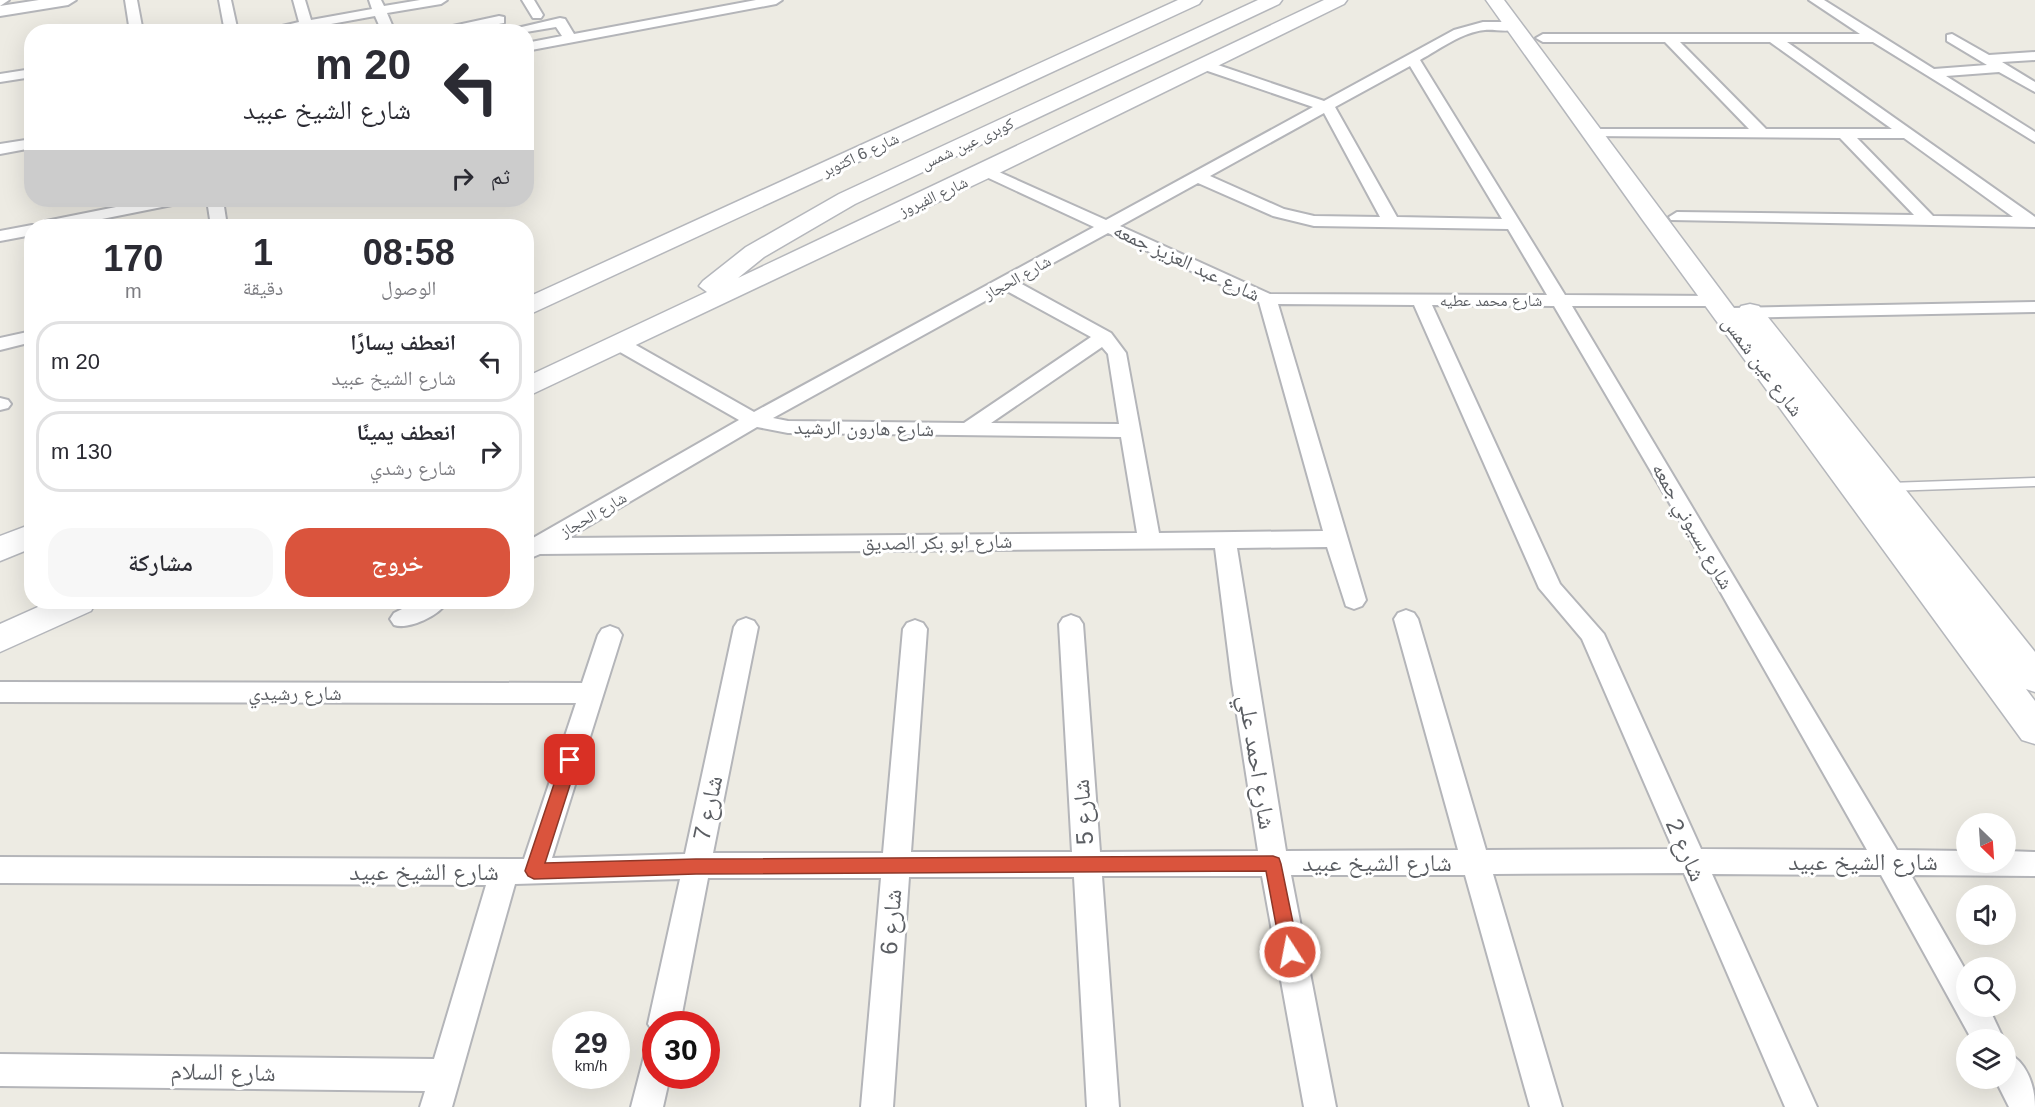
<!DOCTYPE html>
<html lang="ar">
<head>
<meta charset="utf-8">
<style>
  :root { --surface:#fff; --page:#f7f7f7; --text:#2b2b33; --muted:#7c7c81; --line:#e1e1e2; --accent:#da543d }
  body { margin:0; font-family:Helvetica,"Noto Naskh Arabic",sans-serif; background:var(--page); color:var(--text); direction:rtl; height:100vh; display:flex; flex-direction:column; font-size:22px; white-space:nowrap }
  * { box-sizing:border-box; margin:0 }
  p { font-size:20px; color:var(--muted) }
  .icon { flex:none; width:33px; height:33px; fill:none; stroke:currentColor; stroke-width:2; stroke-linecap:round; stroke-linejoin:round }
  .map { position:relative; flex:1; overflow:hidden; direction:ltr }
  .panel { position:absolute; left:24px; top:219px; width:510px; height:390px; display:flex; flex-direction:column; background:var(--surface); border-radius:24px; box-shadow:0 6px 24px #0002; direction:rtl }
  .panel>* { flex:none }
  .top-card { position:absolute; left:24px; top:24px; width:510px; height:183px; border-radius:24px; box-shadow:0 6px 24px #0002; direction:rtl; background:#fff; color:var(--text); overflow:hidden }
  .needle { width:39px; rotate:155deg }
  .tools { position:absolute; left:1956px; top:813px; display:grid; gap:12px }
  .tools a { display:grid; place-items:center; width:60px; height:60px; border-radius:50%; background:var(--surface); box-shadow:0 6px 24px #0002; font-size:30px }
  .speed { position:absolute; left:552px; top:1011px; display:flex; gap:12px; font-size:30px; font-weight:700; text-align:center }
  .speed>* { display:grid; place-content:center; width:78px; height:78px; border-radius:50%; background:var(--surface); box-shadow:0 6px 24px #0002; line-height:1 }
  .speed small { font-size:15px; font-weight:400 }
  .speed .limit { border:9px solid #d22; background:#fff; color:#111 }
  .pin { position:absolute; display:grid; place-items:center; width:51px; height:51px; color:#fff; margin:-26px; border-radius:12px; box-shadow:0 3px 9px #0006 }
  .me { position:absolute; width:66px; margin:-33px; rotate:349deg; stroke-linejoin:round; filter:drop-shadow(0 0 4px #0008) }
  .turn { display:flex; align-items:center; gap:21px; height:126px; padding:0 24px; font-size:27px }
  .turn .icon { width:78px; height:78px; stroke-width:2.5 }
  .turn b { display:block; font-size:42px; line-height:51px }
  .then { display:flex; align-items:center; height:57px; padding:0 24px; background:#0003; gap:12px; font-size:22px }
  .eta { display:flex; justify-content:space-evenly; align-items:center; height:102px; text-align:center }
  .eta b { font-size:36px; font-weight:600; line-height:42px }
  .action { display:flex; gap:12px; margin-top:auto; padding:12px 24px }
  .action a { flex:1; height:69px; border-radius:24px; background:var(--accent); color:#fff; font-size:24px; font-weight:600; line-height:69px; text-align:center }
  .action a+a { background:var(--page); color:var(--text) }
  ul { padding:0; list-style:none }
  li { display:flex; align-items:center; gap:18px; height:81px; margin:0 12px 9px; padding:0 12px; border:3px solid var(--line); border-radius:24px }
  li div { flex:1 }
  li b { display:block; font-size:22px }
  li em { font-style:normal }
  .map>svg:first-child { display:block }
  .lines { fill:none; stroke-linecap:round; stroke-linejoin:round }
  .service-casing { stroke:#b4b5b9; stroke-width:3 }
  .minor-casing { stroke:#b4b5b9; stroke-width:4 }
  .tertiary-casing { stroke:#b4b5b9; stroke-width:4 }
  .secondary-casing { stroke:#b5b7bc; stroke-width:3 }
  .service { fill:#fff; fill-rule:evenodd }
  .minor { fill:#fff; fill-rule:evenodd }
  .tertiary { fill:#fff; fill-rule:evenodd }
  .secondary { fill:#fff; fill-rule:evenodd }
  .route { fill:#da543d; stroke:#8e3728; stroke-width:1.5 }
  .labels { text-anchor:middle; stroke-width:6; stroke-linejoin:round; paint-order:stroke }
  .far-street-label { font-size:16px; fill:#5b5e63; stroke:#fff }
  .street-label { font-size:20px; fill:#5b5e63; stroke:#fff }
  .near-street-label { font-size:24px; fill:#5b5e63; stroke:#fff }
</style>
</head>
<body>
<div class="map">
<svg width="2035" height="1107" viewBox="0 0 2035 1107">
  <rect width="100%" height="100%" fill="#edebe3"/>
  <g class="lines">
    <defs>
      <path id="service" d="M 2035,478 L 2035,486 L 1889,491 L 1883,487 L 1889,483 Z"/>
      <path id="minor" d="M 0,0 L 9,0 L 0,6 Z
        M 125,0 L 137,0 L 143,32 L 130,32 Z
        M 219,0 L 231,0 L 238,32 L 225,32 Z
        M 293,0 L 305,0 L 311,20 L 372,9 L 369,0 L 381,0 L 384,6 L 420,0 L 447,0 L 441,4 L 387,13 L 395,32 L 382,32 L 375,16 L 287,32 L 257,32 L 299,22 Z
        M 522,0 L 534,0 L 543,15 L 541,18 L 533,18 Z
        M 756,0 L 782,0 L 776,4 L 526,51 L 526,43 L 562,36 L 556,27 L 526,32 L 500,32 L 560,18 L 565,19 L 574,34 Z
        M 1809,0 L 1824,0 L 1934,69 L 1987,65 L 1947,41 L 1947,35 L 1952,34 L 1989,55 L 2035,52 L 2035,60 L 2002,62 L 2035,82 L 2035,92 L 1999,72 L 1946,76 L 2035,132 L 2035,142 L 1873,42 L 1787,42 L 2035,217 L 2035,227 L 1671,220 L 1669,217 L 1677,212 L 1914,215 L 1840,138 L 1587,136 L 1585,133 L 1587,130 L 1592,129 L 1749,129 L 1665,42 L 1543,42 L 1536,38 L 1543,34 L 1860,34 ZM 1680,42 L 1770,42 L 1892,129 L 1766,129 ZM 1857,138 L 1904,138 L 2013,217 L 1933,216 Z
        M 499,16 L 504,17 L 504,23 L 456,32 L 425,32 Z
        M 1483,22 L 1515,22 L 1521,26 C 1513,34 1496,29 1485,30 C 1462,32 1440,49 1420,60 L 1565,295 L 1715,296 L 1724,301 L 1715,306 L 1572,306 L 1897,850 L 1966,851 L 1966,862 L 2006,862 L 2006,851 L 2035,852 L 2035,876 L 1911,875 L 1966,971 L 1966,1006 L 1988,1006 L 2004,1040 L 1972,1040 L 1881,875 L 1712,874 L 1817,1107 L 1785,1107 L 1684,873 L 1493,874 L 1562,1107 L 1530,1107 L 1465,875 L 1291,875 L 1336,1107 L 1304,1107 L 1262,876 L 1102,876 L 1119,1107 L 1087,1107 L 1074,877 L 909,877 L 893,1107 L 861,1107 L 881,878 L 708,878 L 680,1024 L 656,1024 L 656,1036 L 648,1024 L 680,879 L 515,884 L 452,1107 L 420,1107 L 425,1091 L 0,1086 L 0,1054 L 434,1059 L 486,885 L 0,883 L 0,857 L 524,859 L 576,703 L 0,702 L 0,682 L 582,683 L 598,635 L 602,629 L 610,626 L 618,629 L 622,635 L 552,858 L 685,854 L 734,627 L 738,621 L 746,618 L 754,621 L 758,627 L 713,853 L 883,853 L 903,629 L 907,623 L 915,620 L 923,623 L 927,629 L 911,852 L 1072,852 L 1059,624 L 1063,618 L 1071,615 L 1079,618 L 1083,624 L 1100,852 L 1258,851 L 1232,683 L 1215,548 L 540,554 L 526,560 L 526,542 L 739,420 L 613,348 L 611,344 L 613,340 L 627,340 L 754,412 L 1094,227 L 980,174 L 977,171 L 980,168 L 990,168 L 1106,220 L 1313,107 L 1199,68 L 1199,62 L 1209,62 L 1324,101 L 1454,30 ZM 1410,66 L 1502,219 L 1397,217 L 1335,107 ZM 1324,113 L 1380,217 L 1314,216 L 1284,209 L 1210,176 ZM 1198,183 L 1273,216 L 1314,226 L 1508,229 L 1547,295 L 1270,294 L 1120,226 ZM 1108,233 L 1259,302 L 1323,531 L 1159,533 L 1126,353 L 1111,333 L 1018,282 ZM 1005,290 L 1091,337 L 964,423 L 788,421 L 773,418 ZM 1278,304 L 1414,305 L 1539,588 L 1582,639 L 1673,849 L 1486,850 L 1418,619 L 1414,613 L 1406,610 L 1398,613 L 1394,619 L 1458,850 L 1286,851 L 1237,548 L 1327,547 L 1346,606 L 1354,609 L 1362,606 L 1366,600 ZM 1432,305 L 1554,306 L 1683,526 L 1867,850 L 1701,849 L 1604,634 L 1560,584 ZM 1102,347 L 1108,354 L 1119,424 L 991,423 ZM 757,427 L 788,433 L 1121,437 L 1137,533 L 568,538 Z
        M 32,69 L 32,77 L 0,82 L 0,74 Z
        M 32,139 L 32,148 L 0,154 L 0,144 Z
        M 151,200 L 180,200 L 172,205 L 67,226 L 38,226 L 46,221 Z
        M 207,200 L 223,200 L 227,226 L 211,226 Z
        M 32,225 L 38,226 L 32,226 L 32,235 L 0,241 L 0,231 Z
        M 2035,302 L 2035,312 L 1733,318 L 1724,313 L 1733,308 Z
        M 32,331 L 32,342 L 0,350 L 0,338 Z
        M 0,398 L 8,400 L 11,404 L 8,408 L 0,410 Z
        M 416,602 L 447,602 C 439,616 408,630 394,625 L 390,619 L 394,613 Z
        M 656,1048 L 656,1076 L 670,1076 L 663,1107 L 631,1107 L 645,1053 Z
        M 2006,1052 C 2027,1061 2035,1086 2035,1107 L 2009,1107 L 1995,1079 L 2006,1078 Z"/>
      <path id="tertiary" d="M 39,0 L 76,0 L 68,5 L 0,16 L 0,6 Z"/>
      <path id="secondary" d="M 1178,0 L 1202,0 L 1199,4 L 526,316 L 526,298 Z
        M 1258,0 L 1282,0 L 1279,4 L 855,204 L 764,257 L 738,278 L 1324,0 L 1347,0 L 1344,4 L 993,176 L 526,397 L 526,377 L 707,292 L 699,286 L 703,281 L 746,247 L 839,194 Z
        M 1486,0 L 1504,0 L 1737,312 L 1741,306 L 1750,304 L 1759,306 L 2035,652 L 2035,692 L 2026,689 L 2035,701 L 2035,744 L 2022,740 L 1642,219 Z
        M 32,524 L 32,548 L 0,561 L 0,536 Z
        M 49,602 L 96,602 L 91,611 L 0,652 L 0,624 Z"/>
    </defs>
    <use href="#service" class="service-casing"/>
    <use href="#minor" class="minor-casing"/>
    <use href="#tertiary" class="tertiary-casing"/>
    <use href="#secondary" class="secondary-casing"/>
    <use href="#service" class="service"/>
    <use href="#minor" class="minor"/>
    <use href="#tertiary" class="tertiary"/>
    <use href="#secondary" class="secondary"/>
  </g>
  <path class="route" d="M 570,753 L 578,760 L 545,863 L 696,859 L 1273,856 L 1279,858 L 1281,864 L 1299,952 L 1296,958 L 1290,961 L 1284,958 L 1281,952 L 1266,871 L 696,874 L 534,879 L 528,876 L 525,871 L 562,760 Z"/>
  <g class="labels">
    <g class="far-street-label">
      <text transform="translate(967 143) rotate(-25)" y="6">كوبرى عين شمس</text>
      <text transform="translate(860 154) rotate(-25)" y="6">شارع 6 اكتوبر</text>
      <text transform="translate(933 196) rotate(-25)" y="6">شارع الفيروز</text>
      <text transform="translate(1017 277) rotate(-29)" y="6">شارع الحجاز</text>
      <text x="1491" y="306">شارع محمد عطيه</text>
      <text transform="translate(593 514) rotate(-30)" y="6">شارع الحجاز</text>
    </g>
    <g class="street-label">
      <text transform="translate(1187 262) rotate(25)" y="7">شارع عبد العزيز جمعه</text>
      <text transform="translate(1763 366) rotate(53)" y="7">شارع عين شمس</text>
      <text transform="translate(864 428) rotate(1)" y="7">شارع هارون الرشيد</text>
      <text transform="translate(1693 526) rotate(60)" y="7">شارع بسيوني جمعه</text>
      <text transform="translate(937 542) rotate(-1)" y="7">شارع ابو بكر الصديق</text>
      <text x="295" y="700">شارع رشيدي</text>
    </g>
    <g class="near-street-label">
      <text transform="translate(1257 762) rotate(81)" y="8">شارع احمد علي</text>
      <text transform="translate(708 808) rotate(-78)" y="8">شارع 7</text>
      <text transform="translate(1083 812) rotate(-94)" y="8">شارع 5</text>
      <text transform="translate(1686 850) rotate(66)" y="8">شارع 2</text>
      <text x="1863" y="870">شارع الشيخ عبيد</text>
      <text x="1377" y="871">شارع الشيخ عبيد</text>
      <text x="424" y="880">شارع الشيخ عبيد</text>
      <text transform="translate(891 922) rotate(-86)" y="8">شارع 6</text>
      <text transform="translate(223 1072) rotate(1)" y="8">شارع السلام</text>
    </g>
  </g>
</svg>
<div class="tools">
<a><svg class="needle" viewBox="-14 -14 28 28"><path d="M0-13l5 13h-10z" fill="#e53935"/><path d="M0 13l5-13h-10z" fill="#7c7c81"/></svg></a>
<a><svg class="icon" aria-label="sound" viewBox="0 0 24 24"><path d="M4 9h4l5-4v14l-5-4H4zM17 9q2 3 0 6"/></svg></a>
<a><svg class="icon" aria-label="search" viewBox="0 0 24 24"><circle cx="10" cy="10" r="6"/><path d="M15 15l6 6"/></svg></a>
<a><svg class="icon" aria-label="layers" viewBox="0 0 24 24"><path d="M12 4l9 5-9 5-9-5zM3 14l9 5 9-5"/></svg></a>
</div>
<div class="speed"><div>29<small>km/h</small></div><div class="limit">30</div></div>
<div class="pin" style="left:570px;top:760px;background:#d93025"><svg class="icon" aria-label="arrive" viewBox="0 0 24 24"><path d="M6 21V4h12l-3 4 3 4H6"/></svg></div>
<svg class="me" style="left:1290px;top:952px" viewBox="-20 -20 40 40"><circle r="17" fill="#da543d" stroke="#fff" stroke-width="3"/><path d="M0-11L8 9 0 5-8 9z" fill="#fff"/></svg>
<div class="top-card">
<div class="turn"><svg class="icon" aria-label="left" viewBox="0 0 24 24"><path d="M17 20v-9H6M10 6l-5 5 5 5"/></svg><div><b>20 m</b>شارع الشيخ عبيد</div></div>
<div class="then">ثم<svg class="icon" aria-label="right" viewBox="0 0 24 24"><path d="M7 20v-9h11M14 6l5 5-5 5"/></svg></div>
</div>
<section class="panel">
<div class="eta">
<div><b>08:58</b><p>الوصول</p></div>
<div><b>1</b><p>دقيقة</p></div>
<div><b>170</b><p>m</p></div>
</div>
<ul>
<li><svg class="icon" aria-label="left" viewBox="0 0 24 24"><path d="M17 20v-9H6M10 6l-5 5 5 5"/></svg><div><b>انعطف يسارًا</b><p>شارع الشيخ عبيد</p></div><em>20 m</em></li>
<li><svg class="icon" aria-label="right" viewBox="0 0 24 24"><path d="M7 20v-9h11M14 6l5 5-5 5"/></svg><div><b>انعطف يمينًا</b><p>شارع رشدي</p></div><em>130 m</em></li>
</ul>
<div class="action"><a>خروج</a><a>مشاركة</a></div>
</section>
</div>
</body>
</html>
